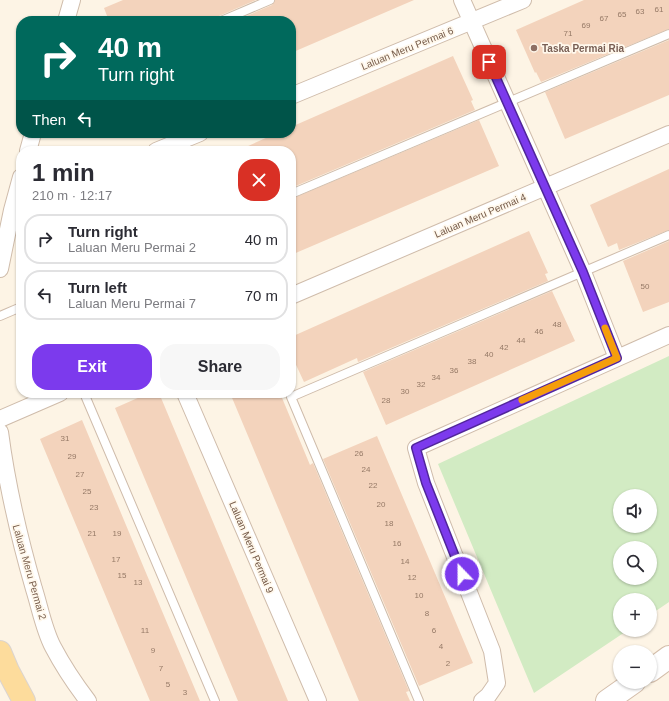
<!DOCTYPE html>
<html lang="en">
<head>
<meta charset="utf-8">
<style>
  :root { --surface:#fff; --page:#f7f7f7; --text:#2b2b33; --muted:#7c7c81; --line:#e1e1e2; --accent:#7c3aed }
  body { margin:0; font-family:Arial,sans-serif; background:var(--page); color:var(--text); height:100vh; display:flex; flex-direction:column; font-size:15px; white-space:nowrap }
  * { box-sizing:border-box; margin:0 }
  p { font-size:13px; color:var(--muted) }
  .icon { flex:none; width:22px; height:22px; fill:none; stroke:currentColor; stroke-width:2; stroke-linecap:round; stroke-linejoin:round }
  .map { position:relative; flex:1; overflow:hidden }
  .details { position:absolute; left:16px; top:146px; width:280px; height:252px; display:flex; flex-direction:column; background:var(--surface); border-radius:16px; box-shadow:0 1px 3px #0004 }
  .details>* { flex:none }
  .hud { position:absolute; left:16px; top:16px; width:280px; height:122px; border-radius:16px; box-shadow:0 1px 3px #0004; background:#00695c; color:#fff; overflow:hidden }
  .tools { position:absolute; left:613px; top:489px; display:grid; gap:8px }
  .tools a { display:grid; place-items:center; width:44px; height:44px; border-radius:50%; background:var(--surface); box-shadow:0 1px 3px #0004; font-size:20px }
  .pin { position:absolute; display:grid; place-items:center; width:34px; height:34px; color:#fff; margin:-17px; border-radius:8px; box-shadow:0 2px 6px #0006 }
  .me { position:absolute; width:44px; margin:-22px; rotate:338deg; stroke-linejoin:round; filter:drop-shadow(0 0 3px #0008) }
  .turn { display:flex; align-items:center; gap:14px; height:84px; padding:0 16px; font-size:18px }
  .turn .icon { width:52px; height:52px; stroke-width:2.5 }
  .turn b { display:block; font-size:28px; line-height:34px }
  .then { display:flex; align-items:center; height:38px; padding:0 16px; background:#0003; gap:8px; font-size:15px }
  .round { display:grid; place-items:center; flex:none; width:42px; height:42px; border-radius:16px; background:var(--page) }
  .head { display:flex; align-items:center; justify-content:space-between; height:68px; padding:0 16px }
  h1 { font-size:24px; font-weight:700; line-height:30px }
  .action { display:flex; gap:8px; margin-top:auto; padding:8px 16px }
  .action a { flex:1; height:46px; border-radius:16px; background:var(--accent); color:#fff; font-size:16px; font-weight:700; line-height:46px; text-align:center }
  .action a+a { background:var(--page); color:var(--text) }
  ul { padding:0; list-style:none }
  li { display:flex; align-items:center; gap:12px; height:50px; margin:0 8px 6px; padding:0 8px; border:2px solid var(--line); border-radius:16px }
  li div { flex:1 }
  li b { display:block; font-size:15px }
  li em { font-style:normal }
  .map>svg:first-child { display:block }
  .green { fill:#d2ebc3; fill-rule:evenodd }
  .building { fill:#f3d3bc }
  .lines { fill:none; stroke-linecap:round; stroke-linejoin:round }
  .service-casing { stroke:#cfbcab; stroke-width:10 }
  .minor-casing { stroke:#cfbcab; stroke-width:18 }
  .secondary-casing { stroke:#d4beab; stroke-width:24 }
  .primary-casing { stroke:#dbd4d0; stroke-width:24 }
  .service { stroke:#fff; stroke-width:8 }
  .minor { stroke:#fff; stroke-width:16 }
  .secondary { stroke:#fff; stroke-width:22 }
  .primary { stroke:#fddc9c; stroke-width:22 }
  .route-casing { stroke:#51269a; stroke-width:10 }
  .route { stroke:#7c3aed; stroke-width:7 }
  .slow { stroke:#f59e0b; stroke-width:7 }
  .education-dot { fill:#8d6e63; stroke:#fff8ec; stroke-width:1.5 }
  .labels { text-anchor:middle; stroke-width:3.5; stroke-linejoin:round; paint-order:stroke }
  .number-label { font-size:8px; fill:#957966 }
  .street-label { font-size:10px; fill:#765b49; stroke:#fff8ec }
  .education-label { font-size:10px; font-weight:bold; fill:#785e54; stroke:#fff8ec; text-anchor:start }
</style>
</head>
<body>
<div class="map">
<svg width="669" height="701" viewBox="0 0 669 701">
  <rect width="100%" height="100%" fill="#fdf4e5"/>
  <path class="green" d="M 669,356 L 669,602 L 650,615 L 650,600 L 620,600 L 620,630 L 628,630 L 534,693 L 438,464 ZM 620,496 L 650,496 L 650,526 L 620,526 ZM 620,548 L 650,548 L 650,578 L 620,578 Z"/>
  <path class="building" d="M 123,0 L 256,0 L 219,16 L 216,21 L 109,21 L 104,8 Z
    M 275,0 L 414,0 L 291,53 L 291,21 L 235,21 L 272,5 Z
    M 584,0 L 669,0 L 669,29 L 541,82 L 536,72 L 535,73 L 516,30 Z
    M 669,40 L 669,95 L 565,139 L 545,92 Z
    M 453,56 L 473,100 L 471,101 L 475,110 L 291,188 L 291,151 L 237,151 L 277,133 L 291,133 L 291,127 Z
    M 479,120 L 499,166 L 291,255 L 291,199 Z
    M 669,169 L 669,230 L 619,250 L 617,243 L 608,247 L 590,205 Z
    M 529,231 L 548,273 L 545,274 L 548,281 L 358,362 L 357,358 L 304,382 L 291,354 L 291,337 Z
    M 669,241 L 669,302 L 643,312 L 623,261 Z
    M 552,291 L 575,341 L 386,425 L 363,372 Z
    M 149,393 L 159,393 L 288,701 L 238,701 L 115,408 Z
    M 230,393 L 280,393 L 310,465 L 313,463 L 409,691 L 406,692 L 410,701 L 359,701 Z
    M 82,420 L 162,611 L 200,701 L 150,701 L 122,635 L 40,439 Z
    M 377,436 L 473,663 L 419,686 L 323,459 Z"/>
  <g class="lines">
    <defs>
      <path id="service" d="M 221,21 L 270,0
        M 291,194 L 669,34
        M 0,316 L 21,307
        M 84,393 L 215,701
        M 419,701 L 291,397 L 669,235"/>
      <path id="minor" d="M 462,0 L 583,272 L 617,358
        M 66,21 L 72,0
        M 291,96 L 523,0
        M 28,151 L 33,133
        M 156,151 L 200,133
        M 0,269 L 12,210 L 21,177
        M 291,296 L 669,134
        M 185,393 L 318,701
        M 0,419 L 60,393
        M 0,432 C 7,486 19,537 34,589 C 40,608 44,630 53,647 C 63,666 75,684 88,701
        M 482,701 L 488,696 L 497,683 L 492,651 L 426,483 L 416,448 L 669,335"/>
      <path id="secondary" d="M 650,671 L 669,657
        M 607,701 L 634,682"/>
      <path id="primary" d="M 0,652 L 8,671 L 24,701"/>
    </defs>
    <use href="#service" class="service-casing"/>
    <use href="#minor" class="minor-casing"/>
    <use href="#secondary" class="secondary-casing"/>
    <use href="#primary" class="primary-casing"/>
    <use href="#service" class="service"/>
    <use href="#minor" class="minor"/>
    <use href="#secondary" class="secondary"/>
    <use href="#primary" class="primary"/>
  </g>
  <g class="lines">
    <defs>
      <path id="route" d="M 462,574 L 426,483 L 416,448 L 617,358 L 583,272 L 489,62"/>
    </defs>
    <use href="#route" class="route-casing"/>
    <use href="#route" class="route"/>
    <path class="slow" d="M 522,400 L 617,358 L 605,328"/>
  </g>
  <circle class="education-dot" cx="534" cy="48" r="4"/>
  <g class="labels">
    <g class="number-label">
      <text x="659" y="12">61</text>
      <text x="640" y="14">63</text>
      <text x="622" y="17">65</text>
      <text x="604" y="21">67</text>
      <text x="586" y="28">69</text>
      <text x="568" y="36">71</text>
      <text x="645" y="289">50</text>
      <text x="557" y="327">48</text>
      <text x="539" y="334">46</text>
      <text x="521" y="343">44</text>
      <text x="504" y="350">42</text>
      <text x="489" y="357">40</text>
      <text x="472" y="364">38</text>
      <text x="454" y="373">36</text>
      <text x="436" y="380">34</text>
      <text x="421" y="387">32</text>
      <text x="405" y="394">30</text>
      <text x="386" y="403">28</text>
      <text x="65" y="441">31</text>
      <text x="359" y="456">26</text>
      <text x="72" y="459">29</text>
      <text x="366" y="472">24</text>
      <text x="80" y="477">27</text>
      <text x="373" y="488">22</text>
      <text x="87" y="494">25</text>
      <text x="381" y="507">20</text>
      <text x="94" y="510">23</text>
      <text x="389" y="526">18</text>
      <text x="92" y="536">21</text>
      <text x="117" y="536">19</text>
      <text x="397" y="546">16</text>
      <text x="116" y="562">17</text>
      <text x="405" y="564">14</text>
      <text x="122" y="578">15</text>
      <text x="412" y="580">12</text>
      <text x="138" y="585">13</text>
      <text x="419" y="598">10</text>
      <text x="427" y="616">8</text>
      <text x="145" y="633">11</text>
      <text x="434" y="633">6</text>
      <text x="441" y="649">4</text>
      <text x="153" y="653">9</text>
      <text x="448" y="666">2</text>
      <text x="161" y="671">7</text>
      <text x="168" y="687">5</text>
      <text x="185" y="695">3</text>
    </g>
    <g class="street-label">
      <text transform="translate(407 48) rotate(-22)" y="4">Laluan Meru Permai 6</text>
      <text transform="translate(480 215) rotate(-23)" y="4">Laluan Meru Permai 4</text>
      <text transform="translate(252 547) rotate(67)" y="4">Laluan Meru Permai 9</text>
      <text transform="translate(30 572) rotate(74)" y="4">Laluan Meru Permai 2</text>
    </g>
    <g class="education-label">
      <text x="542" y="52">Taska Permai Ria</text>
    </g>
  </g>
</svg>
<div class="tools">
<a><svg class="icon" aria-label="sound" viewBox="0 0 24 24"><path d="M4 9h4l5-4v14l-5-4H4zM17 9q2 3 0 6"/></svg></a>
<a><svg class="icon" aria-label="search" viewBox="0 0 24 24"><circle cx="10" cy="10" r="6"/><path d="M15 15l6 6"/></svg></a>
<a>+</a>
<a>−</a>
</div>
<div class="pin" style="left:489px;top:62px;background:#d93025"><svg class="icon" aria-label="arrive" viewBox="0 0 24 24"><path d="M6 21V4h12l-3 4 3 4H6"/></svg></div>
<svg class="me" style="left:462px;top:574px" viewBox="-20 -20 40 40"><circle r="17" fill="#7c3aed" stroke="#fff" stroke-width="3"/><path d="M0-11L8 9 0 5-8 9z" fill="#fff"/></svg>
<div class="hud">
<div class="turn"><svg class="icon" aria-label="right" viewBox="0 0 24 24"><path d="M7 20v-9h11M14 6l5 5-5 5"/></svg><div><b>40 m</b>Turn right</div></div>
<div class="then">Then<svg class="icon" aria-label="left" viewBox="0 0 24 24"><path d="M17 20v-9H6M10 6l-5 5 5 5"/></svg></div>
</div>
<section class="details">
<div class="head"><div><h1>1 min</h1><p>210 m · 12:17</p></div><a class="round" style="background:#d93025;color:#fff"><svg class="icon" aria-label="close" viewBox="0 0 24 24"><path d="M6 6l12 12M18 6L6 18"/></svg></a></div>
<ul>
<li><svg class="icon" aria-label="right" viewBox="0 0 24 24"><path d="M7 20v-9h11M14 6l5 5-5 5"/></svg><div><b>Turn right</b><p>Laluan Meru Permai 2</p></div><em>40 m</em></li>
<li><svg class="icon" aria-label="left" viewBox="0 0 24 24"><path d="M17 20v-9H6M10 6l-5 5 5 5"/></svg><div><b>Turn left</b><p>Laluan Meru Permai 7</p></div><em>70 m</em></li>
</ul>
<div class="action"><a>Exit</a><a>Share</a></div>
</section>
</div>
</body>
</html>
